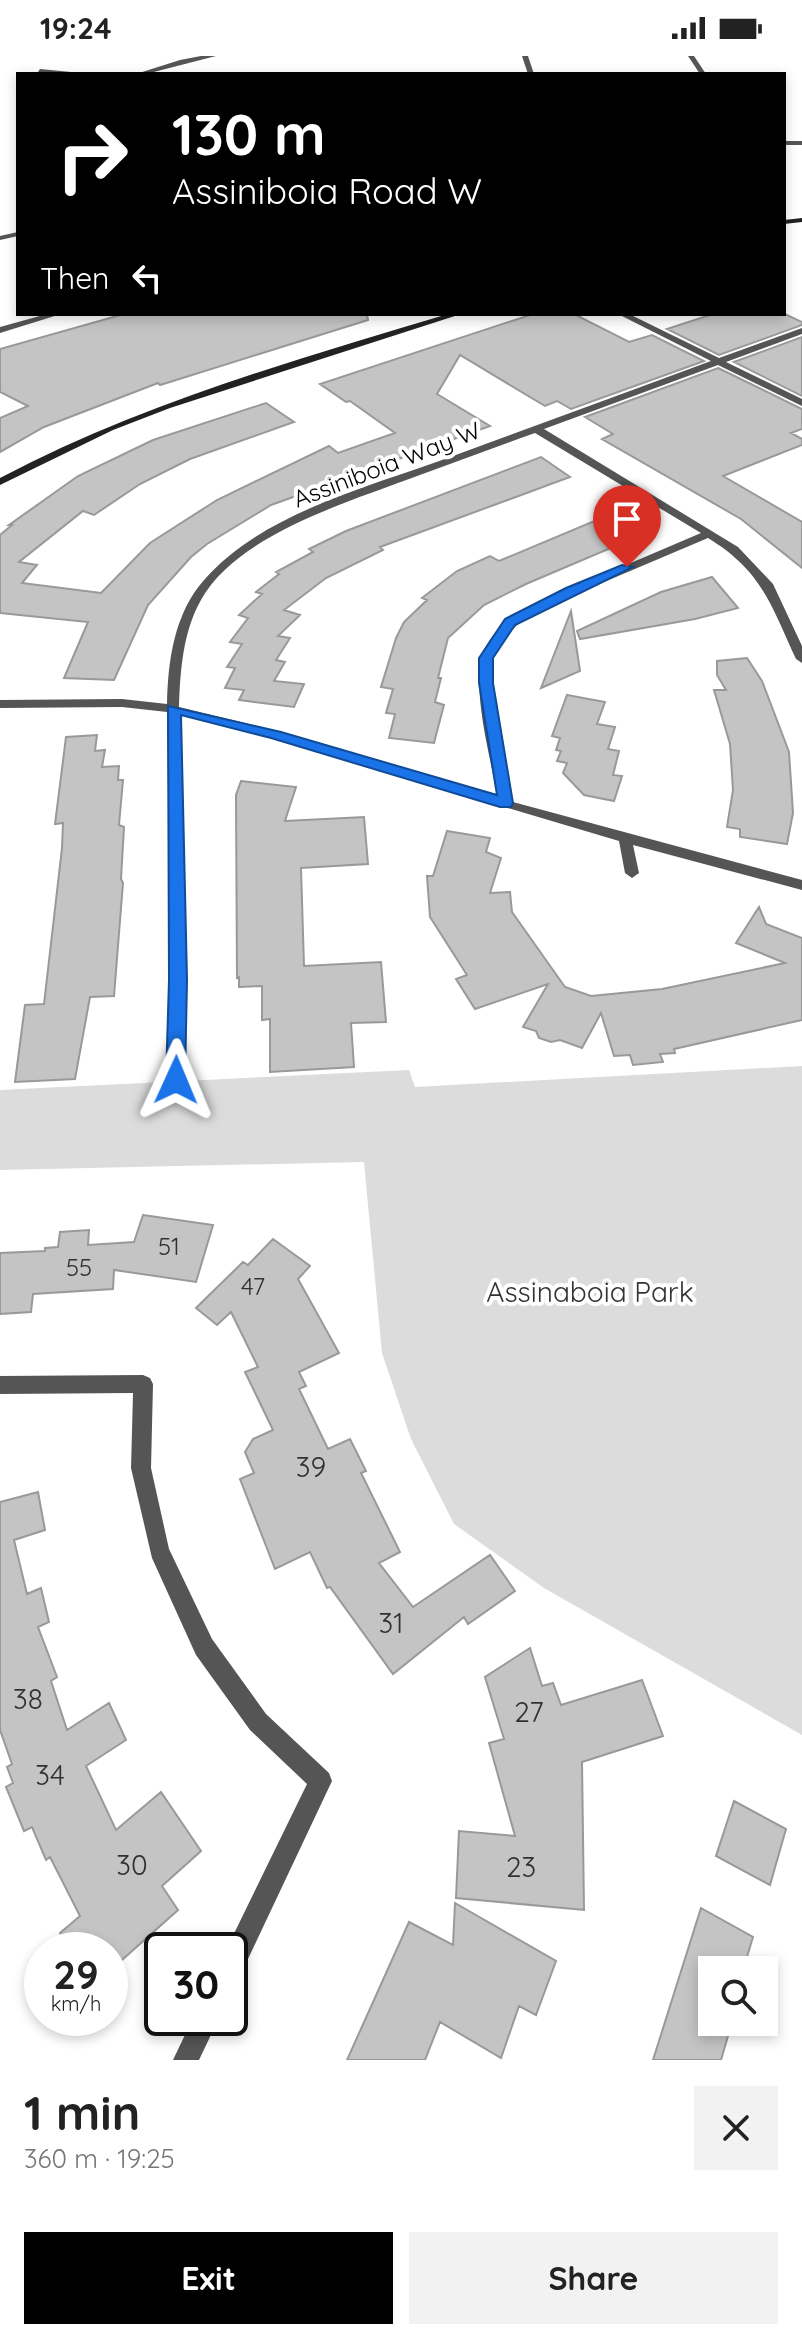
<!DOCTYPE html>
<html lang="en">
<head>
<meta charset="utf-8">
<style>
  :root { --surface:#fff; --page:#f2f2f2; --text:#222; --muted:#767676; --accent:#000 }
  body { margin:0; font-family:Quicksand,sans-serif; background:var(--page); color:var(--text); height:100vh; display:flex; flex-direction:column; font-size:30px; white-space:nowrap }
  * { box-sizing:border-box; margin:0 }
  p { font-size:26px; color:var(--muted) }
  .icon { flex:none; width:44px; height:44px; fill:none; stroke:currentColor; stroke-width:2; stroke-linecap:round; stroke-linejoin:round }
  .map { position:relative; height:2004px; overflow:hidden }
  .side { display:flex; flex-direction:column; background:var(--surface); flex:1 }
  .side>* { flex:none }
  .hud { position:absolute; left:16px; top:16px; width:770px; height:244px; border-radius:0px; box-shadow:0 4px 12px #0003; background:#000; color:#fff; overflow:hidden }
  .tools { position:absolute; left:698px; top:1900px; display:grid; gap:16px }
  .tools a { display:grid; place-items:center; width:80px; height:80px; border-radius:0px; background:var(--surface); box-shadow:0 4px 12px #0003; font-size:40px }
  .speed { position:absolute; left:24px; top:1876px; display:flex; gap:16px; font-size:40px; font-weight:700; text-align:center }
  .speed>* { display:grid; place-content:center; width:104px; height:104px; border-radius:50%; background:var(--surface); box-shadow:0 4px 12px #0003; line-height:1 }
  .speed small { font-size:20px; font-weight:400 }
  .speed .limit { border:4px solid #111; border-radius:12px; background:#fff; color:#111 }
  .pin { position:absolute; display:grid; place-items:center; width:68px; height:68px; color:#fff; margin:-82px -34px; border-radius:50% 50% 50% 0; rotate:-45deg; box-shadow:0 0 8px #0007 }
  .pin .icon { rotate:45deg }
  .me { position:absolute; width:88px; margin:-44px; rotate:1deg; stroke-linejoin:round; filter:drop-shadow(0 0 6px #0008) }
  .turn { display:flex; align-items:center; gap:28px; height:168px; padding:0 24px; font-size:36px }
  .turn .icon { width:104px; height:104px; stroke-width:2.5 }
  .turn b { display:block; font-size:56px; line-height:68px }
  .then { display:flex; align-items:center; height:76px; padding:0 24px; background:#0003; gap:16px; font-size:30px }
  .round { display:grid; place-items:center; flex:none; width:84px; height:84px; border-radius:0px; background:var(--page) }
  .summary { display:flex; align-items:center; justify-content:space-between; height:136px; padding:0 24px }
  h1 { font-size:48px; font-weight:700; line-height:60px }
  .cta { display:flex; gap:16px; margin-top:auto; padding:16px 24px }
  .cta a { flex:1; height:92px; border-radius:0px; background:var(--accent); color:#fff; font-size:32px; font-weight:700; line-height:92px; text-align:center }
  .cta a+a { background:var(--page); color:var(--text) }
  .status { display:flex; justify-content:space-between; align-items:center; height:56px; padding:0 40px; background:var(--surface); direction:ltr }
  .status svg { height:22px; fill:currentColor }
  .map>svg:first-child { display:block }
  .green { fill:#dcdcdc }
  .building { fill:#c4c4c4; stroke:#999; stroke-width:2 }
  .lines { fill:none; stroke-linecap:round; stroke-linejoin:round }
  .street { fill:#555; fill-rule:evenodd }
  .secondary { fill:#222; fill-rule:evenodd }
  .route { fill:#1a73e8; stroke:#114b97; stroke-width:2 }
  .labels { text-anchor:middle; stroke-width:8; stroke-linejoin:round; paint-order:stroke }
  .far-street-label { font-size:24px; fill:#000; stroke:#fff }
  .number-label { font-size:24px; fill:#313131 }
  .park-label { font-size:28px; fill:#333; stroke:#fff }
  .near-number-label { font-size:28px; fill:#313131 }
</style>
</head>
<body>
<div class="status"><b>19:24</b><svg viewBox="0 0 49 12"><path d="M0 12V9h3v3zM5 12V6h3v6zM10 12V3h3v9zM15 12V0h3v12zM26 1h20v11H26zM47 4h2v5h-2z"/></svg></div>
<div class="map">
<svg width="802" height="2004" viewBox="0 0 802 2004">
  <rect width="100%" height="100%" fill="#fff"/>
  <path class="green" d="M 802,1010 L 802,1679 L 544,1532 L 454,1468 L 411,1383 L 382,1297 L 364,1106 L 0,1114 L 0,1034 L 409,1014 L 415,1031 Z"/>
  <path class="building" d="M 124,258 L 367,258 L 368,264 L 160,329 L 158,327 L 44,371 L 0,396 L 0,362 L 28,350 L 0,336 L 0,293 Z
    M 533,258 L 574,258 L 629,286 L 652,279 L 704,305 L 571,353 L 557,345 L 545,350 L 460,299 L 437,338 L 490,370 L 271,449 L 207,488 L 191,501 L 148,549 L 114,624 L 64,622 L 88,566 L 0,557 L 0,479 L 12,469 L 9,469 L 78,420 L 153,384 L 266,347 L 294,366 L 190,403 L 140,428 L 94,459 L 83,455 L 19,506 L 37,509 L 22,527 L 101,537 L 150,487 L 217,444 L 329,390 L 338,397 L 395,377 L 350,345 L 346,346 L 320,328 Z
    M 713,258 L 785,258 L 802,266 L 802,269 L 719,299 L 667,273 Z
    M 802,281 L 802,340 L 734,306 Z
    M 718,312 L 802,353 L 802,373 L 791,377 L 802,383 L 802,389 L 723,420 L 802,466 L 802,512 L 741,463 L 602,383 L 613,378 L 585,361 Z
    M 541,401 L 570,421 L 380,491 L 383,494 L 326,522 L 284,554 L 300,559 L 278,580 L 290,582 L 276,604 L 285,606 L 274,625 L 304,628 L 294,651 L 239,644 L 244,634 L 225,632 L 235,612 L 227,611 L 242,588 L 230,586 L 248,562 L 239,559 L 262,538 L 256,536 L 279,518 L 276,516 L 313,496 L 309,493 L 346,475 Z
    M 623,453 L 658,472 L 526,528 L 484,549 L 448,582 L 438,622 L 441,622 L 435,646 L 444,649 L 434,687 L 389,682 L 395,658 L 386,657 L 393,633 L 381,631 L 396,582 L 404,566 L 427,544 L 422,542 L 457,515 L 490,500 L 499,505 Z
    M 712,521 L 738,552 L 695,563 L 580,583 L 577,575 L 661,536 Z
    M 571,555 L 580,615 L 541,632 Z
    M 747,602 L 762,625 L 789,696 L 793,757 L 787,788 L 740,781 L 740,773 L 727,771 L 733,734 L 730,688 L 714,634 L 726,634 L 717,619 L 717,605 Z
    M 567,639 L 605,646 L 597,668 L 615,671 L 608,693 L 619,695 L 613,719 L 622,720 L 614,745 L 584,739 L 563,717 L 567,707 L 557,705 L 561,695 L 556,694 L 560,682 L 552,680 Z
    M 97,679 L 95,695 L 105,694 L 102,711 L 119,710 L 118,724 L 123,724 L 119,769 L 124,771 L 121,823 L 123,827 L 114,940 L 90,941 L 75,1023 L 15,1026 L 25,949 L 44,948 L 62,792 L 63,767 L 55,768 L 66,681 Z
    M 241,725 L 296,731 L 285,765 L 364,761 L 368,808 L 301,812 L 304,910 L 381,906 L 386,966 L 351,967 L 354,1011 L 270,1016 L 270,963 L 262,964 L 262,930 L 239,931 L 239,921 L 237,922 L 236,739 Z
    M 447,775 L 490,782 L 486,796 L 501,802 L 490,837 L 510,836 L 512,856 L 565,931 L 591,940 L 662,933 L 785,907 L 736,887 L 759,851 L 766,868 L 802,882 L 802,964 L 674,993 L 675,997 L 660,998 L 663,1006 L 633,1009 L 630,999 L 614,1000 L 601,957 L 582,992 L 560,984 L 551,986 L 539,982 L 536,975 L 523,971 L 548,928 L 475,953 L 456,923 L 467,919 L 430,861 L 427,820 L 433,820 Z
    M 143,1159 L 213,1169 L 196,1226 L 114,1214 L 113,1233 L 33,1238 L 31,1256 L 0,1258 L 0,1197 L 45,1195 L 45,1192 L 58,1191 L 60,1176 L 89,1174 L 88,1189 L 134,1186 Z
    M 273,1183 L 310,1210 L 298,1223 L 339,1297 L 299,1316 L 306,1330 L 299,1333 L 328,1393 L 350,1383 L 366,1415 L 361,1417 L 400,1496 L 379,1507 L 413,1551 L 490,1499 L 515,1535 L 468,1568 L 464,1561 L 393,1618 L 330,1531 L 327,1532 L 310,1496 L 275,1513 L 240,1423 L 254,1417 L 245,1396 L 253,1383 L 273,1374 L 245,1316 L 258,1311 L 231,1256 L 217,1269 L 196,1252 L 243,1206 L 248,1209 Z
    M 38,1436 L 45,1474 L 14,1484 L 27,1538 L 41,1532 L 49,1566 L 38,1571 L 57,1621 L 51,1625 L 67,1674 L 109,1647 L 126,1684 L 86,1710 L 116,1774 L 161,1736 L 201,1795 L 162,1830 L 178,1854 L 113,1912 L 110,1894 L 69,1894 L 60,1877 L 80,1860 L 50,1801 L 46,1804 L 32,1771 L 24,1775 L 6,1731 L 13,1727 L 7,1711 L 12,1708 L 0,1674 L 0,1446 Z
    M 530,1592 L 542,1630 L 553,1627 L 561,1649 L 642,1624 L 663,1680 L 582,1706 L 584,1854 L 456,1842 L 459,1775 L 515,1780 L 489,1687 L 504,1683 L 485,1621 Z
    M 734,1745 L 786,1773 L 770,1829 L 716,1800 Z
    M 455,1847 L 556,1905 L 536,1959 L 519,1950 L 501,2002 L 440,1966 L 425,2004 L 347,2004 L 409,1866 L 453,1889 Z
    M 701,1852 L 753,1881 L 743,1914 L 712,1914 L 712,1970 L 728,1980 L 721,2004 L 653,2004 Z"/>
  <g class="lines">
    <path class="street" d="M 201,0 L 216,0 L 146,18 L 136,18 L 180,4 Z
      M 522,0 L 528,0 L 534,18 L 528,18 Z
      M 688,0 L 694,0 L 706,18 L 700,18 Z
      M 40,13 L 71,16 L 74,18 L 38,16 Z
      M 784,85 L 802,85 L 802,89 L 784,89 Z
      M 18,176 L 18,180 L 0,184 L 0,180 Z
      M 47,258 L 61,258 L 0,277 L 0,271 Z
      M 618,258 L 629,258 L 719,302 L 802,272 L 802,278 L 726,306 L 802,343 L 802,350 L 718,309 L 544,373 L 738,491 L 773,528 L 802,590 L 802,607 L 796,603 C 771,549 762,515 708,482 L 538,554 L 517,569 L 501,585 L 494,600 L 492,629 L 513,746 L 802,824 L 802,834 L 633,789 L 639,817 L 632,822 L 625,817 L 619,785 L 272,682 L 179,658 L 184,879 L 184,1024 L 182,1028 L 170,1028 L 168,1024 L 170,879 L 167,656 L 122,651 L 0,652 L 0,644 L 122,643 L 167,648 C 168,605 174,557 205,523 C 264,456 372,430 453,400 C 539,368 625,337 711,305 ZM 535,377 L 701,477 L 530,550 C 511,561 490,576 483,598 C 471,633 491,705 498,741 L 281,676 L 179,651 C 180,616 183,575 201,544 C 236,480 345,447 409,423 C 451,408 493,392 535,377 Z
      M 143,1319 L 150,1322 L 153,1328 L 151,1412 L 169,1493 L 212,1583 L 266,1658 L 329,1717 L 332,1725 L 239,1922 L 230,1925 L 230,1894 L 226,1894 L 307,1728 L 250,1674 L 196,1599 L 152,1502 L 131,1412 L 133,1337 L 0,1338 L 0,1320 Z
      M 193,1962 L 219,1962 L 199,2004 L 173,2004 Z"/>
    <path class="secondary" d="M 802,162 L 802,166 L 784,168 L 784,164 Z
      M 448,258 L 461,258 L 170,352 L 113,374 L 0,429 L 0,422 C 142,347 295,304 448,258 Z"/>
  </g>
  <path class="route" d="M 622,509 L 633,511 L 515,569 L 493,602 L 493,627 L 513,747 L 511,751 L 500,751 L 271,682 L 181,659 L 187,924 L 185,1024 L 182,1029 L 169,1029 L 166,1024 L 169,924 L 168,650 L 281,676 L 497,739 L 479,627 L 479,602 L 505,563 L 566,532 Z"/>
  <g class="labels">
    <g class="far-street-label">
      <text transform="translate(387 409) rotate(-21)" y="8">Assiniboia Way W</text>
    </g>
    <g class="number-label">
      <text x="169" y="1199">51</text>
      <text x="79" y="1220">55</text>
      <text x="253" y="1239">47</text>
    </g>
    <g class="park-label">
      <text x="590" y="1246">Assinaboia Park</text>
    </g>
    <g class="near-number-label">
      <text x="311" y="1421">39</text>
      <text x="391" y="1577">31</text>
      <text x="28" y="1653">38</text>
      <text x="529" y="1666">27</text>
      <text x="50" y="1729">34</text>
      <text x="132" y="1819">30</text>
      <text x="521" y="1821">23</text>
    </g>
  </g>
</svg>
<div class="tools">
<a><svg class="icon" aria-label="search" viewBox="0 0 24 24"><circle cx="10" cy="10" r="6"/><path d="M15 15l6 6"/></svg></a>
</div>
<div class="speed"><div>29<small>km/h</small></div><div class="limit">30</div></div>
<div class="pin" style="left:627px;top:511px;background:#d93025"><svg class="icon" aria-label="arrive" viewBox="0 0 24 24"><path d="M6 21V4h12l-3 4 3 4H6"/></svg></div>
<svg class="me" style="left:176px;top:1024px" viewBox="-20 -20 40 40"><path d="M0-17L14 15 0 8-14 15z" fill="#1a73e8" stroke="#fff" stroke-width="4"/></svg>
<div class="hud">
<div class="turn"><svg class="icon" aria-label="right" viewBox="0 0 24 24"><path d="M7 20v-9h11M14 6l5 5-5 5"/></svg><div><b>130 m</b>Assiniboia Road W</div></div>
<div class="then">Then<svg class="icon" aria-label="left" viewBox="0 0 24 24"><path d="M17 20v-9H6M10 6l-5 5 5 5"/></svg></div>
</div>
</div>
<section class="side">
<div class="summary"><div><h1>1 min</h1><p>360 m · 19:25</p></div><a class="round"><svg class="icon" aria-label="close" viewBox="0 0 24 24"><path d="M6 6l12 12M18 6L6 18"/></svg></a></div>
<div class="cta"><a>Exit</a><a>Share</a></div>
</section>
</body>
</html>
